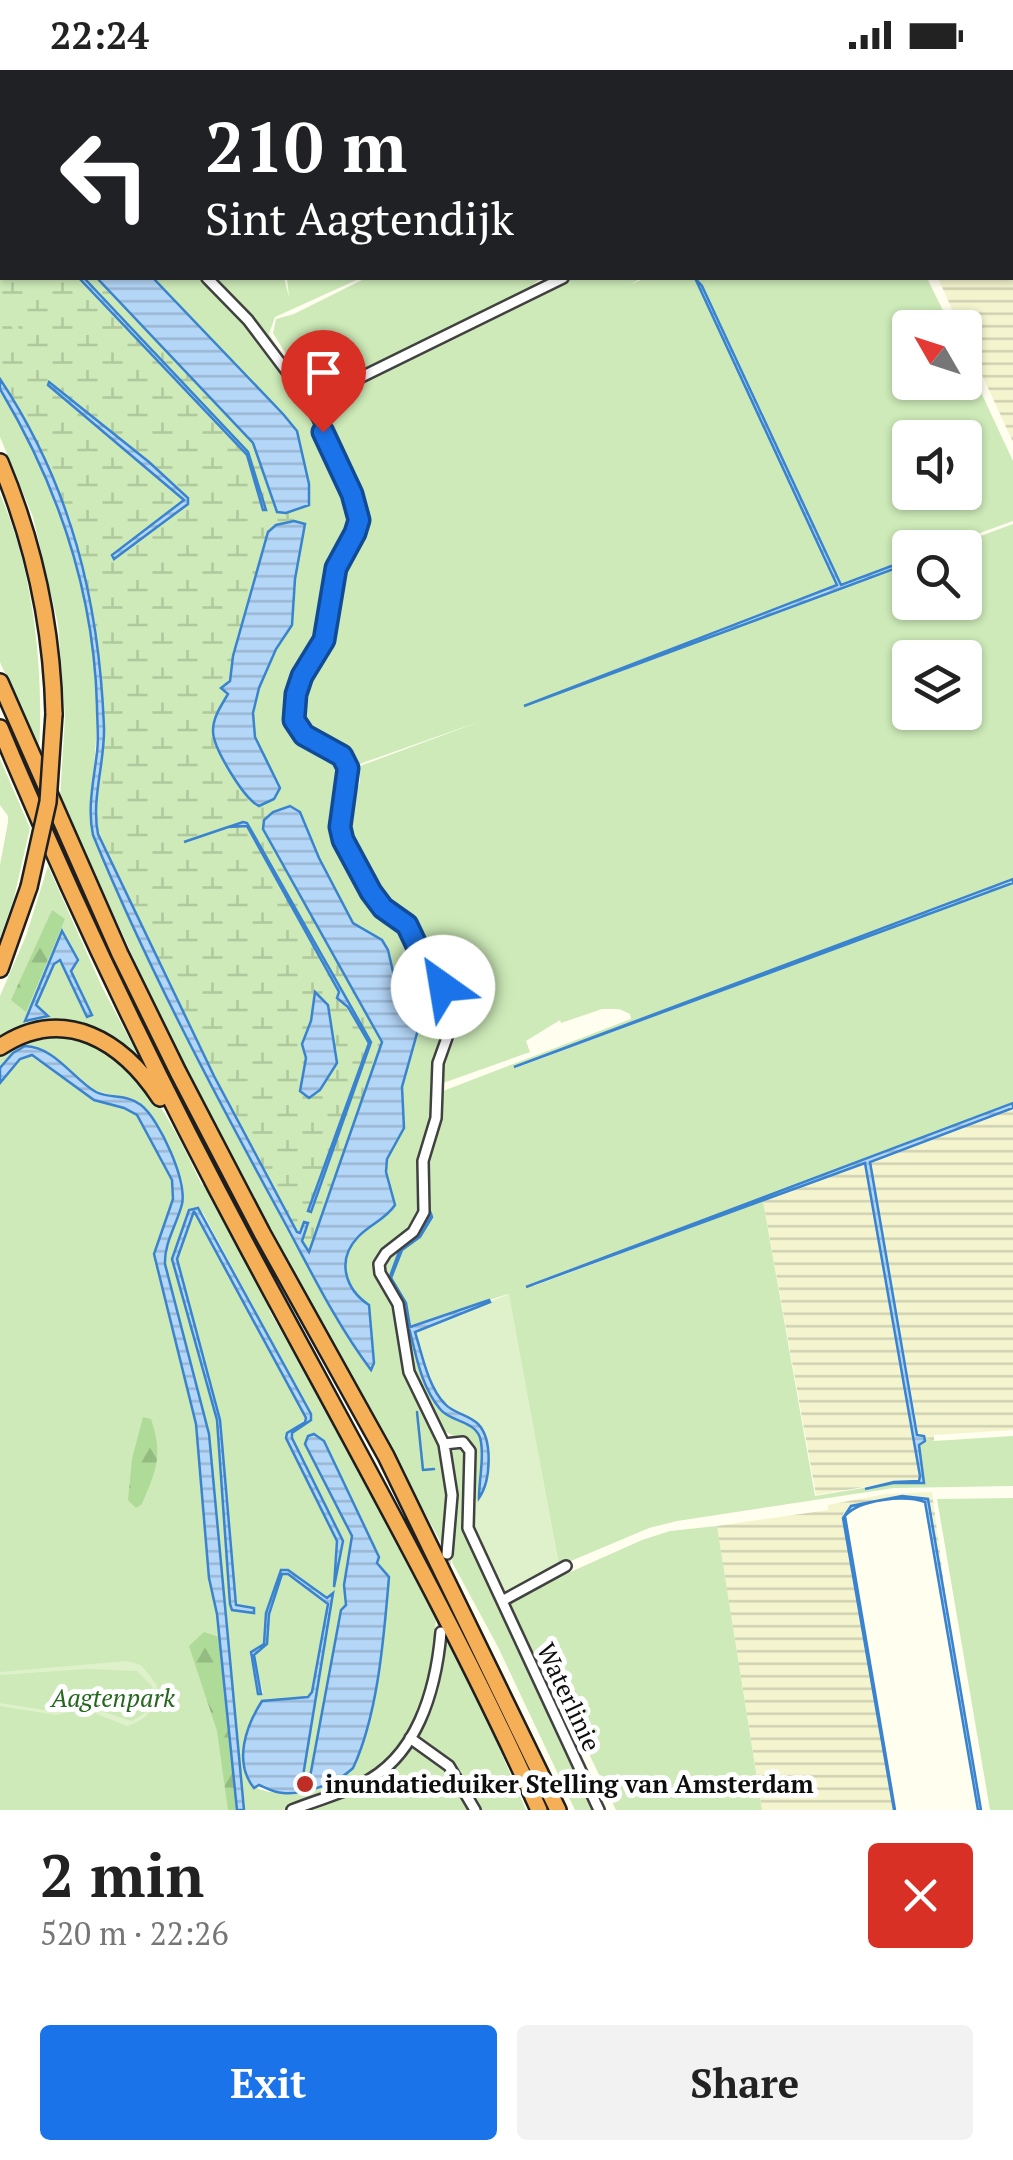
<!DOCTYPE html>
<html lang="en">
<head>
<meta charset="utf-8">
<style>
  :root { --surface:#fff; --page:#f2f2f2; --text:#222; --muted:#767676; --accent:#1a73e8 }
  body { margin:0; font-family:"PT Serif",serif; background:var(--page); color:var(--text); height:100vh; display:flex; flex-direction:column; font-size:38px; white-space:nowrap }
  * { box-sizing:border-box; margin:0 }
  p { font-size:32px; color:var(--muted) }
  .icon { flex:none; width:55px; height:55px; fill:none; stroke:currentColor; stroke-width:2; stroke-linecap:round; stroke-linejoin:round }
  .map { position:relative; height:1740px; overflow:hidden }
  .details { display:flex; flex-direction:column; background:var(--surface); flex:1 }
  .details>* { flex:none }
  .guide { position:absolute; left:0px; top:0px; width:1015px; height:210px; box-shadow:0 2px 8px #0004; background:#202124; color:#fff; overflow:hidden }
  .needle { width:65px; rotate:309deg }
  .tools { position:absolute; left:892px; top:240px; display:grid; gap:20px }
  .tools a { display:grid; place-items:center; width:90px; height:90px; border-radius:10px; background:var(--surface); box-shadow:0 2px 8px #0004; font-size:50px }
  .pin { position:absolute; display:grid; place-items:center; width:85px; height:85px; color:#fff; margin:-102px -42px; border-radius:50% 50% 50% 0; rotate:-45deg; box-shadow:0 0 10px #0007 }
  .pin .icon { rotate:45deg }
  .me { position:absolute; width:110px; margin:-55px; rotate:328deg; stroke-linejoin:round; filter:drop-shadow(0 0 8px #0008) }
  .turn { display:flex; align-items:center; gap:35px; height:210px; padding:0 40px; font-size:45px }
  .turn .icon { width:130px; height:130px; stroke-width:2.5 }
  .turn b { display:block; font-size:70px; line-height:85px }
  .round { display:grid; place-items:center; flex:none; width:105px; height:105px; border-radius:10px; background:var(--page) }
  .summary { display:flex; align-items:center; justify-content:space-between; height:170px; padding:0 40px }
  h1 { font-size:60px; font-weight:700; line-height:75px }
  .cta { display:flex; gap:20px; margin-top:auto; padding:20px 40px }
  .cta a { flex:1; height:115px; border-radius:10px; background:var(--accent); color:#fff; font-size:40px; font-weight:700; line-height:115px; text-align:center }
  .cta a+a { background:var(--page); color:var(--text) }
  .status { display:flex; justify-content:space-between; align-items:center; height:70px; padding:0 50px; background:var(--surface); direction:ltr }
  .status svg { height:28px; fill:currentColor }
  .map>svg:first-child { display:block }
  .farmland { fill:url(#farmland-rules) }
  .grass { fill:#cdeab8; fill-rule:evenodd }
  .forest { fill:url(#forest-firs) }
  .wetland { fill:url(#wetland-marsh); fill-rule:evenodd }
  .pitch { fill:#dff1ca }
  .water { fill:url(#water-rules); stroke:#3a83ce; stroke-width:2.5 }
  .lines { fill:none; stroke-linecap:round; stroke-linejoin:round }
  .stream { stroke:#3a83ce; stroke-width:2.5 }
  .minor-tunnel { stroke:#dbdacd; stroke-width:9; stroke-dasharray:9 4.5; stroke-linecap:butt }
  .minor-casing { stroke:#414141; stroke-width:14 }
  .motorway-casing { stroke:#1f1f1f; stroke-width:20 }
  .minor { stroke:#fff; stroke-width:9 }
  .motorway { stroke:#f5b057; stroke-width:15 }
  .motorway-bridge-casing { stroke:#1f1f1f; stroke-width:20; stroke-linecap:butt }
  .motorway-bridge { stroke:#f5b057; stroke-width:15 }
  .route-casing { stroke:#114b97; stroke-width:25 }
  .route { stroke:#1a73e8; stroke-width:18 }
  .poi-dot { fill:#bf2e25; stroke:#fff; stroke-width:4 }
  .labels { text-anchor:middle; stroke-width:10; stroke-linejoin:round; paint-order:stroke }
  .street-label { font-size:25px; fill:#0e0e0e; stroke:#fff }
  .park-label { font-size:25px; font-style:italic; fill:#25671e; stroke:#fff }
  .poi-label { font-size:25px; font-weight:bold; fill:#0e0e0e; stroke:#fff; text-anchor:start }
</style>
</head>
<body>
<div class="status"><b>22:24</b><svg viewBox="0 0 49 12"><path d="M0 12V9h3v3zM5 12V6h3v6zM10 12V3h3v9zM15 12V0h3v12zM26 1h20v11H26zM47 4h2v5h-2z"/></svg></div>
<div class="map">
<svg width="1013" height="1740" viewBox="0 0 1013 1740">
  <defs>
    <pattern id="farmland-rules" width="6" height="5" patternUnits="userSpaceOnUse" patternTransform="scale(2.5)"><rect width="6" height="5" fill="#f4f5cf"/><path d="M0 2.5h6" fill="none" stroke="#d0d1b1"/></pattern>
    <pattern id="forest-firs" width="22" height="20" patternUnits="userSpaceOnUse" patternTransform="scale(2.5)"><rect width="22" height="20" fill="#aedb97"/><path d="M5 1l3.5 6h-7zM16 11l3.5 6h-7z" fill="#94bb81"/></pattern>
    <pattern id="wetland-marsh" width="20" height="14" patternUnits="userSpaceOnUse" patternTransform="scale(2.5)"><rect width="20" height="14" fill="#cdeab8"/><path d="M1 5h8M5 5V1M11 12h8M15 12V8" fill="none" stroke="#afc89d"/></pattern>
    <pattern id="water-rules" width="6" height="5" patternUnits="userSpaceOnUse" patternTransform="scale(2.5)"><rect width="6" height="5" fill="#b4d6f7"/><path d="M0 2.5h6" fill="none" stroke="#9ab6d3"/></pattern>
  </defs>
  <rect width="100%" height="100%" fill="#fffeef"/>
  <path class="farmland" d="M 1013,118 L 1013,372 L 965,268 L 965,258 L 960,257 L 938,208 L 1012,208 Z
    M 1013,1038 L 1013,1360 L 934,1365 L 934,1371 L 919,1367 L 870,1092 Z
    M 865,1093 L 920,1406 L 920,1411 L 894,1412 L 816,1425 L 763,1131 Z
    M 932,1422 L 949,1551 L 927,1428 L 898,1427 L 851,1436 L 843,1444 L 894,1740 L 762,1740 L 717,1456 L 828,1440 L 828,1435 L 885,1424 Z"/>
  <path class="grass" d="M 0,0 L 41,2 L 2,2 L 2,208 L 202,208 L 236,242 L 304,330 L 354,436 L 354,461 L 335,492 L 323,567 L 302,601 L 293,654 C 304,675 330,678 344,697 L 339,771 L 358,805 L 408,863 L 449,934 L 448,955 L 433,1002 L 433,1045 L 419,1094 L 422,1142 L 415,1157 L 379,1186 L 394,1234 L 404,1295 L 433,1358 L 447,1407 L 449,1426 L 444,1478 L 242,1108 L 168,963 L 60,728 L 65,647 L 58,554 L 33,447 L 0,367 L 0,319 C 57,417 93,522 97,636 C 98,680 88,722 93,765 L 178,949 L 320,1215 L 96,742 L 104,671 L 96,560 L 71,451 L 46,390 L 0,309 Z
    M 211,208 L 284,208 L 289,227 L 287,208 L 361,208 L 275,247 L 269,264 L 286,291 L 289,289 L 273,263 L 276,249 L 294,244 L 366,208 L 541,208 L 532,215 L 547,208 L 559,208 L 331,318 C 283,316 278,279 251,247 C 239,233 224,221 211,208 Z
    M 570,208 L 641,208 L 630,215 L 645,208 L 695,208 L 837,515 L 558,623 L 910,493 L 910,532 L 965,532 L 965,478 L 951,477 L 1013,454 L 1013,809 L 514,996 L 516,998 L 1013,813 L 1013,1033 L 528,1215 L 534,1216 L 763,1131 L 815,1426 L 893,1413 L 923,1414 L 918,1375 L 925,1371 L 924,1366 L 934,1371 L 1013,1366 L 1013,1416 L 894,1418 L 677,1451 L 649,1458 L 559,1496 L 508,1224 L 409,1256 L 408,1260 L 444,1344 L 469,1355 L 478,1363 L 481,1373 L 479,1428 L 469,1439 L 472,1375 L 440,1359 L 412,1299 L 399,1234 L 383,1205 L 383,1190 L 427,1141 L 430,1124 L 423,1104 L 443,1021 L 631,949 L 630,944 L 619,939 L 602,939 L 561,953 L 560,950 L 526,971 L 530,982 L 443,1013 L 442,998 L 461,955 L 458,926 L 427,883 L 422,859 L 415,849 L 387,832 L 348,766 L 349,741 L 360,712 L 360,696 L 484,650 L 351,697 L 305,663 L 297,647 L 303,614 L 329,575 L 340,494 L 362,450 L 358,432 L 333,377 L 323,346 L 335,326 L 345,319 ZM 910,588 L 965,588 L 965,642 L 910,642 Z
    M 698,208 L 927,208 L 951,257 L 910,258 L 910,312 L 965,312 L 965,288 L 1013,391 L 1013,451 L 941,477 L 910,478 L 910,489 L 841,515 ZM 910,368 L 965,368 L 965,422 L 910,422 Z
    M 0,424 C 33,500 44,597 39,679 L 0,592 Z
    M 0,689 L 30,758 L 14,828 L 0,868 L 0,795 L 8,752 L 8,746 L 0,735 Z
    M 48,796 L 102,917 L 140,989 C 90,946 58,962 0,972 L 0,926 L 26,866 Z
    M 47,966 C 131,963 171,1050 202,1115 L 205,1114 L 270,1236 L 269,1240 L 334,1353 L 436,1550 L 429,1622 L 410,1665 L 390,1688 L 353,1714 L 283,1740 L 244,1740 L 209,1364 L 165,1194 L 166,1178 L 184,1122 L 182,1110 L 142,1035 L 126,1028 L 96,1021 L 46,982 L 33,976 L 21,977 L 0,998 L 0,984 L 23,972 ZM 194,1138 L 203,1143 L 311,1344 L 311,1350 L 292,1363 L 292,1368 L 343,1471 L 334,1517 L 337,1471 L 286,1368 L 287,1363 L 307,1348 L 194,1141 L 177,1189 L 220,1350 L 236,1536 L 252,1538 L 242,1542 L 232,1540 L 230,1534 L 217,1350 L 172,1189 ZM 325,1371 L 379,1487 L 376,1493 L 389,1507 C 383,1573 370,1635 353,1698 C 334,1718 268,1735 248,1711 L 266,1631 L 308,1627 L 312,1622 L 328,1534 L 288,1504 L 281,1504 L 268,1551 L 267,1574 L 254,1585 L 263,1623 L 258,1623 L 250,1586 L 254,1579 L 264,1574 L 266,1543 L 281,1500 L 286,1499 L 328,1529 L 333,1523 L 303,1706 L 310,1707 L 341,1540 L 346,1535 L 344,1515 L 353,1466 Z
    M 29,985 L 94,1030 L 124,1038 L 137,1045 L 172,1110 L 173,1129 L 154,1185 L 196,1354 L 209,1508 L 217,1544 L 237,1740 L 0,1740 L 0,1013 L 20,989 Z
    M 457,1376 L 467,1387 L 464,1447 L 474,1482 L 597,1740 L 575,1740 L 498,1577 L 452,1492 L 458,1425 L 450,1385 Z
    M 1013,1428 L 1013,1740 L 990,1740 L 937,1429 Z
    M 717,1456 L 762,1740 L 616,1740 L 578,1661 L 577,1667 L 572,1669 L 570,1656 L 562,1648 L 508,1537 L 510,1529 L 642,1470 L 670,1461 Z
    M 446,1569 L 480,1634 L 526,1740 L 299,1740 L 345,1725 L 417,1668 L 438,1622 Z"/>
  <path class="forest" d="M 52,840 L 65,849 L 26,942 L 11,930 Z
    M 143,1347 L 151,1349 C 163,1386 157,1398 142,1434 L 136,1438 L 128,1430 L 132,1389 Z
    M 204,1562 L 219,1567 L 237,1740 L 228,1740 L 217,1661 L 189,1576 Z"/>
  <path class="wetland" d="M 6,208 L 79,208 L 247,385 L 263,440 L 266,439 L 259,416 L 268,416 L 277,438 L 286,443 L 293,442 L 294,451 L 276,455 L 268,462 L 233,586 L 228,623 L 221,634 L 212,664 L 246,727 L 263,735 L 270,731 L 273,742 L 264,750 L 264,759 L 382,972 L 309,1182 L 302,1172 L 306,1158 L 304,1152 L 299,1164 L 214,1006 L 98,764 L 96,742 L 103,643 L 92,536 L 72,452 L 46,390 L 0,309 L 0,234 L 30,293 L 39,301 L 0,219 L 0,212 ZM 59,319 L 149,391 L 188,428 L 188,434 L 120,486 L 113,485 L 185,430 L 161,407 L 68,333 L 59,324 ZM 243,752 L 247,753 L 371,972 L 313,1139 L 308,1140 L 369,973 L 348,937 L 337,928 L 339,922 L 245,755 L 186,773 L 186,769 ZM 313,933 L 333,955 L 332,978 L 337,989 L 320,1020 L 300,1016 L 306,988 L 302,974 L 308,966 Z
    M 84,208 L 97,208 L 253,373 L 266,408 L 258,413 L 248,382 Z"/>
  <path class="pitch" d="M 509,1224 L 559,1496 L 504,1525 L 472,1463 L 469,1439 L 483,1423 L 487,1367 L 461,1342 L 446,1336 L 433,1315 L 415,1261 Z
    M 127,1591 L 141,1595 L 157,1615 C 157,1637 149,1649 127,1656 L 84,1639 L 56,1645 L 0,1636 L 0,1633 L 49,1641 L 83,1635 L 131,1651 C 148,1644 153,1633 152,1616 L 137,1601 L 86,1599 L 0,1605 L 0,1602 Z"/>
  <path class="water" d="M 79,208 L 84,208 L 248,382 L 266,440 L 263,440 L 247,385 Z
    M 97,208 L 153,208 L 283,344 L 297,361 L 309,414 L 309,435 L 286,443 L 277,442 L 253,373 Z
    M 695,208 L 702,216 L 841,515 L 910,489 L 910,493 L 524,636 L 837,515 Z
    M 0,309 C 71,416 99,530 104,657 C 105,693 91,729 98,764 L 214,1006 L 297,1162 L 300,1163 L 304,1152 L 308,1153 L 302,1171 L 309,1182 L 382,972 L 263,759 L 264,750 L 273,742 L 290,736 L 300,742 L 319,788 L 353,853 L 382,870 L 388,880 L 394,906 L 418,933 L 421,949 L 402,1017 L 404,1058 L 387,1089 L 386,1102 L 395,1135 C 386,1149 369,1155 358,1167 C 336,1190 345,1219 369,1235 L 374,1293 L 371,1300 C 334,1251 308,1195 279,1142 C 212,1019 146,894 93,765 C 87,738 94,709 97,682 C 99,667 97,651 97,636 C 94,523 58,416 0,319 Z
    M 49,312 L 149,392 L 188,428 L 188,434 L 114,489 L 112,485 L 184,430 L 48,315 Z
    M 294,451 L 305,454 L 295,509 L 292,555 L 276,579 L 259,618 L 253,643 L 255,667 L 280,718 L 274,729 L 259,736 C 244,729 213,678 213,661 C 213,647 221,636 228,624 L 221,618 L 230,611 L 233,586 L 268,462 L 276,455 Z
    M 243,752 L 247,753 L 371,972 L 311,1142 L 308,1141 L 369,973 L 348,937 L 337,928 L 339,922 L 247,756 L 228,757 L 184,772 Z
    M 1013,809 L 1013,813 L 514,997 Z
    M 62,861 L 78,890 L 71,901 L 92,945 L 87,947 L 60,890 L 54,894 L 36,935 L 48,946 L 25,951 Z
    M 315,922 L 328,935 L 337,993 L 320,1020 L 309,1028 L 300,1021 L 306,988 L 302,974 L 311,951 Z
    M 25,976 C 55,977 72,1008 96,1022 C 110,1029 128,1024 141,1035 C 160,1050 187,1111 182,1134 C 177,1154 164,1173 165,1194 L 209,1364 L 244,1740 L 237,1740 L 217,1544 L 209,1508 L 196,1354 L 154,1184 L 173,1129 L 172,1110 L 137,1045 L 124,1038 L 94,1030 L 32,985 L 20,989 L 0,1013 L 0,998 L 13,983 Z
    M 1013,1033 L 1013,1038 L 870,1092 L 917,1365 L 924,1366 L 925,1371 L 919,1375 L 924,1413 L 893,1413 L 865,1419 L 894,1412 L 919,1411 L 920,1406 L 865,1093 L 526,1217 Z
    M 198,1138 L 311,1344 L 311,1350 L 292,1363 L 292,1368 L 343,1471 L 334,1517 L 337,1471 L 286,1368 L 287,1363 L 305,1352 L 306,1348 L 194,1141 L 177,1189 L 220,1350 L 236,1535 L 254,1538 L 254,1543 L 232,1540 L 230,1534 L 217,1350 L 172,1189 L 189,1140 Z
    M 431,1144 L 432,1147 L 420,1167 L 402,1180 L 391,1208 L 406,1233 L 410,1257 L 489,1230 L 490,1232 L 415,1262 C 422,1284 428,1317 445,1334 C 453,1343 469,1345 478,1354 C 493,1369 491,1411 479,1428 C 479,1410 484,1389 481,1372 C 478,1350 451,1353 440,1339 C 409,1301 416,1247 389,1209 L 400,1179 L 420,1164 Z
    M 314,1364 L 324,1371 L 379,1487 L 377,1493 L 389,1507 C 384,1566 378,1645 353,1698 C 338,1713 304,1725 283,1723 C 275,1723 266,1718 259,1715 L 254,1718 C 233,1692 246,1656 262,1631 L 308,1627 L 312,1622 L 328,1534 L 288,1504 L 282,1504 L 269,1544 L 267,1574 L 254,1585 L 261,1624 L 258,1624 L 251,1582 L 264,1574 L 266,1543 L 281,1500 L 288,1500 L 327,1528 L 333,1523 L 303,1706 L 310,1707 L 341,1540 L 346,1535 L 344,1515 L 352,1466 L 305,1374 L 308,1366 Z
    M 902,1426 L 928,1429 L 981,1740 L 978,1740 L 925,1432 C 905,1425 860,1429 845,1446 L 895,1740 L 894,1740 L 843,1448 L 851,1436 Z"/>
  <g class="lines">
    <path class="stream" d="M 417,1342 L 423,1400 L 434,1399"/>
    <path class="minor-tunnel" d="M 441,1562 L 447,1484"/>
    <defs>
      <path id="minor" d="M 41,0 L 42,2
        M 983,2 L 988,0
        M 207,208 L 248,250 L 294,311 L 318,349 L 352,424 L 358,456 L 335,497 L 324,570 L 302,606 L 296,625 L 295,650 L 304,665 L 341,686 L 348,697 L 340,757 L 343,770 L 371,822 L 383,838 L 407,855 L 425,895 L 451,931 L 453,951 L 438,993 L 436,1048 L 423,1091 L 424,1142 L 413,1162 L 386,1183 L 379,1194 L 380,1203 L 398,1234 L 409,1302 L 444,1374 L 452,1425 L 447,1484
        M 297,312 L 315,319 L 337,319 L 563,208
        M 318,349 L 337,319
        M 444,1374 L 463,1372 L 470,1381 L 468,1458 L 599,1740
        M 502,1531 L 566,1496
        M 410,1668 L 449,1696 L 475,1740
        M 292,1740 C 314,1731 337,1725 359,1715 C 417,1689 436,1620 441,1562"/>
      <path id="motorway" d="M 0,392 C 34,473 52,556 54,644
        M 0,612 L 120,884 L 178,1002 L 262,1163 L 386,1386 L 558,1740
        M 0,658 C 74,835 157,1008 247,1176 C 347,1363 452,1547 539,1740
        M 0,899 L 29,817
        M 0,977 C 65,934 123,972 160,1028"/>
    </defs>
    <use href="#minor" class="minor-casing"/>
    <use href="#motorway" class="motorway-casing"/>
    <use href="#minor" class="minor"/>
    <use href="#motorway" class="motorway"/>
    <defs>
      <path id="motorway-bridge" d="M 29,817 L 48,732 L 54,644"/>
    </defs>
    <use href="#motorway-bridge" class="motorway-bridge-casing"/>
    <use href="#motorway-bridge" class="motorway-bridge"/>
  </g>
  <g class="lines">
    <defs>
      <path id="route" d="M 323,362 L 352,424 L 359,450 L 355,463 L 336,498 L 324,570 L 302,606 L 296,624 L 294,650 L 304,665 L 342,686 L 348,698 L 340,757 L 343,770 L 371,822 L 383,838 L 407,855 L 426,895 L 443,917"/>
    </defs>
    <use href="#route" class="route-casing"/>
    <use href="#route" class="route"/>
  </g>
  <circle class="poi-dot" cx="305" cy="1714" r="10"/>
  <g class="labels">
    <g class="street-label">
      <text transform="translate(569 1627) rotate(65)" y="9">Waterlinie</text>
    </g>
    <g class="park-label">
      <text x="113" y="1637">Aagtenpark</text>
    </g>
    <g class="poi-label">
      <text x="325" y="1723">inundatieduiker Stelling van Amsterdam</text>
    </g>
  </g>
</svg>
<div class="tools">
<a><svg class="needle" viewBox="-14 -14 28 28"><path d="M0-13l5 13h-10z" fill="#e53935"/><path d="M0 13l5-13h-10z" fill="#767676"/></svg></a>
<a><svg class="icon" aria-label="sound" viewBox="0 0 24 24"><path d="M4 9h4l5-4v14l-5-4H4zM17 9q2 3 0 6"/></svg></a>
<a><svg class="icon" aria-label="search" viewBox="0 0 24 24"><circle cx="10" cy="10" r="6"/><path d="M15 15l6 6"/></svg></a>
<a><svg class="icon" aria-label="layers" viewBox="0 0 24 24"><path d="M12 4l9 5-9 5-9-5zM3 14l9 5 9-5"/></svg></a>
</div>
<div class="pin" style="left:323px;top:362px;background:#d93025"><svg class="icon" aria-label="arrive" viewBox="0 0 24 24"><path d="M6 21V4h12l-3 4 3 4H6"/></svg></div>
<svg class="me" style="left:443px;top:917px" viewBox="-20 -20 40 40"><circle r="19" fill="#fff"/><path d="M0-13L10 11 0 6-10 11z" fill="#1a73e8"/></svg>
<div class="guide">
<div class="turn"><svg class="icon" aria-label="left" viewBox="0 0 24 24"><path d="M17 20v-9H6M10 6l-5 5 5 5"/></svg><div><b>210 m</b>Sint Aagtendijk</div></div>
</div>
</div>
<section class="details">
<div class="summary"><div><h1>2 min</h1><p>520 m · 22:26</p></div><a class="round" style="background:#d93025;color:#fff"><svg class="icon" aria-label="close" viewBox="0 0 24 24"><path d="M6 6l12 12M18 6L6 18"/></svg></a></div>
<div class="cta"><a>Exit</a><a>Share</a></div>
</section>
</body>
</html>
